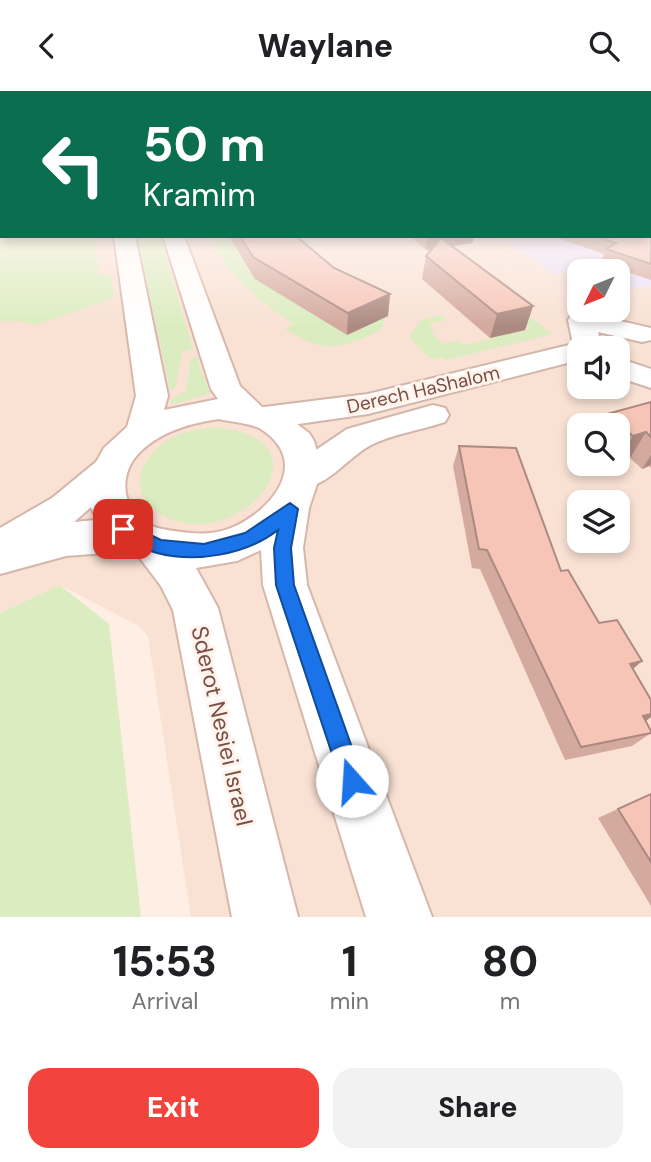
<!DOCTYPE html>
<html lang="en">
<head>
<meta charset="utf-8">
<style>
  :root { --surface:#fff; --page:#f2f2f2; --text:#202124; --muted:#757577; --accent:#f3433d }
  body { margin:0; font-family:"DM Sans",sans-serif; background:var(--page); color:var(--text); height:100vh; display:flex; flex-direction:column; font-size:26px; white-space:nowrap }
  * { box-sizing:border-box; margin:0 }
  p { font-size:23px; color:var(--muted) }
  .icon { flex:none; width:38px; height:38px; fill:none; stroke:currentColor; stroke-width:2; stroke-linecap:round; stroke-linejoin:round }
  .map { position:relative; height:826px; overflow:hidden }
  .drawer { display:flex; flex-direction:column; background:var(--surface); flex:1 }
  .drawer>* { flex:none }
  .hud { position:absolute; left:0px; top:0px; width:651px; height:147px; box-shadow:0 4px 10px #0003; background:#0b6e4f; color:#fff; overflow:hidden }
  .needle { width:46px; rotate:227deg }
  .tools { position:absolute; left:567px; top:168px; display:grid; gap:14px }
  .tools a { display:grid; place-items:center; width:63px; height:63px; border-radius:14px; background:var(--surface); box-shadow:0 4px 10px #0003; font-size:35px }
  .pin { position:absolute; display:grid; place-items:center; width:60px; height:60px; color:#fff; margin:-30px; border-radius:14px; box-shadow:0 4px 10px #0006 }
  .me { position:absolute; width:77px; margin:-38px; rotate:341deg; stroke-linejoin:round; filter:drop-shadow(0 0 5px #0008) }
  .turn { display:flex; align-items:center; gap:24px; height:147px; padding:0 28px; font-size:32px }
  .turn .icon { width:91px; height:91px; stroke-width:2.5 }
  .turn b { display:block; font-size:49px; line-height:60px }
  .eta { display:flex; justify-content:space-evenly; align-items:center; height:119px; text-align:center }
  .eta b { font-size:42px; font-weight:800; line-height:49px }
  .cta { display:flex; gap:14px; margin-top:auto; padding:14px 28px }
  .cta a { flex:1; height:80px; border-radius:21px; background:var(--accent); color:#fff; font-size:28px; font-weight:800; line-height:80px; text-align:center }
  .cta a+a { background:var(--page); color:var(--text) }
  header { display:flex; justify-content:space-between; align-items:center; height:91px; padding:0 28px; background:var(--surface); font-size:32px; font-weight:800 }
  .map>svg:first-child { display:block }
  .residential { fill:#f9e1d4; fill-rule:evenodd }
  .education { fill:#ece0fb }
  .green { fill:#dbedc0 }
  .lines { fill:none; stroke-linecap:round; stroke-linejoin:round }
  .minor-casing { stroke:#d3b6ab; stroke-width:4 }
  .tertiary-casing { stroke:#d3b6ab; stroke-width:4 }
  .secondary-casing { stroke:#d9b6aa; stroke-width:4 }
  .minor { fill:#fff; fill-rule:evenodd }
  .tertiary { fill:#fff; fill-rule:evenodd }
  .secondary { fill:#fff; fill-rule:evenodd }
  .wall { fill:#d4a99e }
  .shaded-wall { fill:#ac8a81 }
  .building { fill:#f6c5b8; stroke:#ac8a81; stroke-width:2 }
  .route { fill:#1a73e8; stroke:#114b97; stroke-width:2 }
  .labels { text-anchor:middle; stroke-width:6; stroke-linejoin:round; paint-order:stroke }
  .street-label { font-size:19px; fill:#794f46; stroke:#fff3eb }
  .near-street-label { font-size:23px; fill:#794f46; stroke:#fff3eb }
</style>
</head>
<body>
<header><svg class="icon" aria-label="back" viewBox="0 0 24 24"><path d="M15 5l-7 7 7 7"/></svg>Waylane<svg class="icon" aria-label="search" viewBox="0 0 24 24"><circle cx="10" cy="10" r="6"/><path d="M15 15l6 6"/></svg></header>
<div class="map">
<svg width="651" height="826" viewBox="0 0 651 826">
  <rect width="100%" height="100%" fill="#feeee3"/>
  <path class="residential" d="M 0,120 L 2,145 L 649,145 L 651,120 L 651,826 L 191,826 L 148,545 L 139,535 L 60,494 L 0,522 ZM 579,180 L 618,180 L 618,219 L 579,219 ZM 579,257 L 618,257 L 618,296 L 579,296 ZM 579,334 L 618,334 L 618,373 L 579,373 ZM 579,411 L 618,411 L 618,450 L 579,450 Z"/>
  <path class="education" d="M 649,124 L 651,195 L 623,199 L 618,197 L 618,180 L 579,180 L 579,183 L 570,179 L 555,184 L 500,145 L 649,145 Z"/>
  <path class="green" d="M 0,120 L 2,145 L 95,145 L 99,184 L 110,183 L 114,207 L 35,234 L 18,230 L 0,230 Z
    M 137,145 L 159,145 L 193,257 L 182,261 L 175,298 L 170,299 Z
    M 210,145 L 230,145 C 258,192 302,216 347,244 L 386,224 L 380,240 C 340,258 324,263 285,238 L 294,233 C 258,210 227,185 210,145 Z
    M 518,217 L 553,243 L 447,269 L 443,266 L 430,268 L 409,246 L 421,229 L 442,224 L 447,229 L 429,233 L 434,239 L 430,241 L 443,253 L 459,249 L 464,254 L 530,238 L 516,226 Z
    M 196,265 L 210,302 L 171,314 L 171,308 L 186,300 L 191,267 Z
    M 214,336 C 341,348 235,467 162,424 C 124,403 140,364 173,346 C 185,340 200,338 214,336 Z
    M 60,494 L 109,533 L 141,826 L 0,826 L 0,522 Z"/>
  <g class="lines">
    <defs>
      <path id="minor" d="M 110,366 L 123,370 L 128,379 L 123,388 L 74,431 L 116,427 L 147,433 L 153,444 L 147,455 L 133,460 L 66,465 L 0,483 L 0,437 L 52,407 L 97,370 Z"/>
      <path id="tertiary" d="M 581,221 L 651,237 L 651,249 L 642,251 L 598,241 L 602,257 L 579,257 L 579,269 L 368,323 L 264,338 L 252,334 L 248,327 L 252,320 L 264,316 L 368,303 L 573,253 L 568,229 L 572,223 Z
        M 618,267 L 651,278 L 651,297 L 618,286 Z
        M 433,314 L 445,317 L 449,324 L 445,331 C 421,339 392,343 371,354 C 344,368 324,404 291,394 L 286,385 L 291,376 L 347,338 Z"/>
      <path id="secondary" d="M 114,145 L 135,145 L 168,305 L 164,319 L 218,308 L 211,298 L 163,145 L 184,145 L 240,295 L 262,316 L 281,321 L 309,342 L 314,350 L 322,378 L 309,417 L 303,457 L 307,494 L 432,826 L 366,826 L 263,494 L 261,459 L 237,470 L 196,477 L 218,517 L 298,826 L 232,826 L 173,519 L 161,495 L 139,466 L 118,456 L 105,444 L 88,411 L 90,382 L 104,357 L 127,336 L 136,305 ZM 219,328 C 231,331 250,332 261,338 C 312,371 272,420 231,437 C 208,446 185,442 162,438 C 124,431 113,386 141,360 C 162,340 191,332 219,328 Z"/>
    </defs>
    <use href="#minor" class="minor-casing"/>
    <use href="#tertiary" class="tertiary-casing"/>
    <use href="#secondary" class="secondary-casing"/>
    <use href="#minor" class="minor"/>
    <use href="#tertiary" class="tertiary"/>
    <use href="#secondary" class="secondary"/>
  </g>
  <path class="wall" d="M 651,125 L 651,189 L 601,172 L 604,163 L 552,145 L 649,145 Z
    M 229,145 L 296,145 L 334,177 L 390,203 L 388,225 L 347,244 L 255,188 Z
    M 410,145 L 475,145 L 472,152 L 452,155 L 533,215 L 525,239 L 490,247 L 422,188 L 426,165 L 432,158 L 426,159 Z
    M 651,311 L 651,377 L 649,375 L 642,378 L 630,367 L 618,371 L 618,334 L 601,334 L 607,323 Z
    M 459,355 L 561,480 L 633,579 L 651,626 L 646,630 L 651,642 L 632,655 L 565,669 L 480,478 L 472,477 L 453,375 Z
    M 651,703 L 651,815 L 598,727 Z"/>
  <path class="shaded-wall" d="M 433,145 L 475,145 L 472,152 L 426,159 L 427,146 Z
    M 390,203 L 388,225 L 347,244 L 348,222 Z
    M 533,215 L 525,239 L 490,247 L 497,223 Z
    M 646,341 L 630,367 L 618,371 L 633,345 Z
    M 651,364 L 651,373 L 649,375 L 642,378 Z
    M 642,570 L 624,586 L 630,573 Z
    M 651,623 L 651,626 L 639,635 L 643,625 Z"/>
  <path class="building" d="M 649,124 L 651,125 L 651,173 L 606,158 L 616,152 L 595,145 L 649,145 Z
    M 240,145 L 296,145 L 334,177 L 390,203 L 348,222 L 253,166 Z
    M 441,147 L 533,215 L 497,223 L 426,165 Z
    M 651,311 L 651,346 L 646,341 L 633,345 L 607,323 Z
    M 459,355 L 516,357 L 561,480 L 568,479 L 599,532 L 617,529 L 642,570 L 630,573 L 651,609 L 651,623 L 643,625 L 651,640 L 651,642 L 581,656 L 487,459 L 479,458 Z
    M 651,703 L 651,771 L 618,718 Z"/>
  <linearGradient id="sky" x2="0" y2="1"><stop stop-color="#94cae8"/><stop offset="0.51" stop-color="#fff7f2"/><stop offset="1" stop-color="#fff7f2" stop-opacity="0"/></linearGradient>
  <rect width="651" height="235" fill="url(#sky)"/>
  <path class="route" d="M 290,412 L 298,418 L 291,457 L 294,494 L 364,690 L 361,698 L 352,702 L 344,698 L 341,690 L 276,494 L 274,457 L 278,439 C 246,464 196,472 157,462 C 143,459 130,449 118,443 L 115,438 L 123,431 L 161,449 L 204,453 L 245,442 Z"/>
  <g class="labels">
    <g class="street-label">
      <text transform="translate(423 298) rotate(-13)" y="7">Derech HaShalom</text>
    </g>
    <g class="near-street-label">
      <text transform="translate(222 635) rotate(77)" y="8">Sderot Nesiei Israel</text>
    </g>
  </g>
</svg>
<div class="tools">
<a><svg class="needle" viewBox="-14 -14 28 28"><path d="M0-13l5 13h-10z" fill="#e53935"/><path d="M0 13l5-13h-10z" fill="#757577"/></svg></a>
<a><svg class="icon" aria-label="sound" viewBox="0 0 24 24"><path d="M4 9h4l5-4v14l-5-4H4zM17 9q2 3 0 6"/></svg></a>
<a><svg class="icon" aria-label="search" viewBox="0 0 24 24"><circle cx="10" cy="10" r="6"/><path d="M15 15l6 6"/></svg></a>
<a><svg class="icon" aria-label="layers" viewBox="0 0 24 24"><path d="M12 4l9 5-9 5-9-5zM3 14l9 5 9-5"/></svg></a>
</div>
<div class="pin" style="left:123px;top:438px;background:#d93025"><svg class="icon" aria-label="arrive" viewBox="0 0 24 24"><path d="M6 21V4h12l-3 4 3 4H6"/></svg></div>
<svg class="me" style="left:352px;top:690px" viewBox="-20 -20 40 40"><circle r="19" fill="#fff"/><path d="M0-13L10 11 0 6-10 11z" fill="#1a73e8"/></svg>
<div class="hud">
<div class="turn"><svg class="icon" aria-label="left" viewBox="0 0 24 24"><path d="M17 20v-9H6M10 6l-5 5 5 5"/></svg><div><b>50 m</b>Kramim</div></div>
</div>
</div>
<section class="drawer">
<div class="eta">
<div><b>15:53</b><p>Arrival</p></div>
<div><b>1</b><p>min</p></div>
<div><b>80</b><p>m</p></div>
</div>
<div class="cta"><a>Exit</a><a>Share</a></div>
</section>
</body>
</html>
